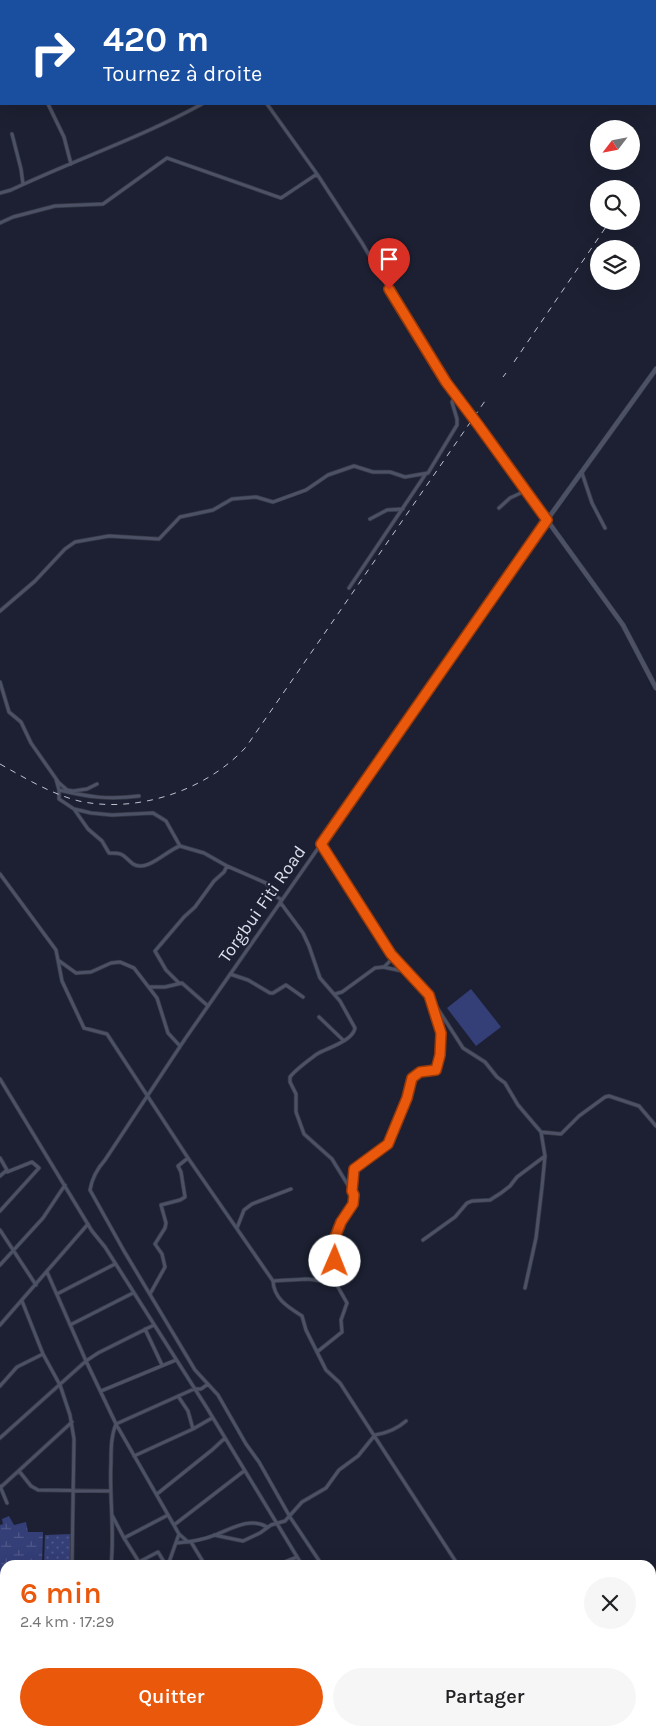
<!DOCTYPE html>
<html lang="fr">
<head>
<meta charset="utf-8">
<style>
  :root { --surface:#fff; --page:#f6f6f6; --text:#202124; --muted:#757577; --accent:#ea580c }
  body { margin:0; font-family:Karla,sans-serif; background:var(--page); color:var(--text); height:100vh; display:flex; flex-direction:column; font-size:19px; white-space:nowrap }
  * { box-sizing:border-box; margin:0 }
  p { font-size:16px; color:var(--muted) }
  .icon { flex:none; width:28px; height:28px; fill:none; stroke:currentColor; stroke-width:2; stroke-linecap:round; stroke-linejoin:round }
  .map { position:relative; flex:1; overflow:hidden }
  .details { position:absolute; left:0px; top:1560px; width:656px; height:176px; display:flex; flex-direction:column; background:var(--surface); border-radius:15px 15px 0 0; box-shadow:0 5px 20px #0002 }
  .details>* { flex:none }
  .guide { position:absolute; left:0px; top:0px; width:656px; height:105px; box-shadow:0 5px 20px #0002; background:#1a4fa0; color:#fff; overflow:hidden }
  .needle { width:32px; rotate:238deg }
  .fabs { position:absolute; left:590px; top:120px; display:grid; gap:10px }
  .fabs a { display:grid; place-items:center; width:50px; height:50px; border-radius:50%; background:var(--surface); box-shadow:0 5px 20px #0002; font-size:25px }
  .pin { position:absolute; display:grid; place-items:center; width:42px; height:42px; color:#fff; margin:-51px -21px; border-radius:50% 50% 50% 0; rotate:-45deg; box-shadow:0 0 5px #0007 }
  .pin .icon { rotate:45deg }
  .me { position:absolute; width:55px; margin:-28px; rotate:1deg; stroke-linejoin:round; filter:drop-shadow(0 0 4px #0008) }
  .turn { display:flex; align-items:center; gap:18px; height:105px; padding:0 20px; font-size:22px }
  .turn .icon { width:65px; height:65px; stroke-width:2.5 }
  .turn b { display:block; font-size:35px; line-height:42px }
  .round { display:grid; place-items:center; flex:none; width:52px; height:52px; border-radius:26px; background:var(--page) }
  .summary { display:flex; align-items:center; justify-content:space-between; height:85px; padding:0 20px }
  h1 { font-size:30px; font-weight:600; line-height:38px; color:var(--accent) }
  .primary-button { display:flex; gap:10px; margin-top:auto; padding:10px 20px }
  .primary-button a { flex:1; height:58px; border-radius:30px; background:var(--accent); color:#fff; font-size:20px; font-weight:600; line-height:58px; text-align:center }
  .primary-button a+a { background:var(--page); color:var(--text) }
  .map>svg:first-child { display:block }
  .wetland { fill:url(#wetland-marsh) }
  .park { fill:url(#park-dots) }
  .garden { fill:#343e77 }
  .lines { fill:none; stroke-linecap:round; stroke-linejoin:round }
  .minor-casing { stroke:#363947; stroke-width:4.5 }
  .tertiary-casing { stroke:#363947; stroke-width:5.5 }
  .minor { stroke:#4c5165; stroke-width:3 }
  .tertiary { stroke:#4c5165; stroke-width:4.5 }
  .rail { stroke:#bfc2cf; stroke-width:1; stroke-dasharray:6 6; stroke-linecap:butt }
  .route-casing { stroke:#983908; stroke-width:12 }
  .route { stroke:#ea580c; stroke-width:9 }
  .labels { text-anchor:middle; stroke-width:4.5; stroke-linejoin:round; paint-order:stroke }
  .street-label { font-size:18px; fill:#dcdfeb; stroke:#1c2032 }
</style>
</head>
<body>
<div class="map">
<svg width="656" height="1736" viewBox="0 0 656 1736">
  <defs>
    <pattern id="wetland-marsh" width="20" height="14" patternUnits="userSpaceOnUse" patternTransform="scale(1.25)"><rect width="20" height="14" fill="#343e77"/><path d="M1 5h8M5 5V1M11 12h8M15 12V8" fill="none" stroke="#51598a"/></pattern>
    <pattern id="park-dots" width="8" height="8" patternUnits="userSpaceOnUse" patternTransform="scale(1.25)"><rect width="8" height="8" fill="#343e77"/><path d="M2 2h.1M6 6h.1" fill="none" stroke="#51598a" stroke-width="1.8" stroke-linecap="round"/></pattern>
  </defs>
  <rect width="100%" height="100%" fill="#1c2032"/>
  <path class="wetland" d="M 9,1516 L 14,1525 L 26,1522 L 28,1532 L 43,1532 L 42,1565 L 5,1565 L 4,1650 L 0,1649 L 0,1525 L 3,1524 L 2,1519 Z"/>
  <path class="park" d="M 72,1534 L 70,1565 L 44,1565 L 45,1535 Z"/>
  <path class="garden" d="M 471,989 L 501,1027 L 476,1046 L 447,1008 Z"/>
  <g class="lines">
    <defs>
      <path id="minor" d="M 12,0 L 15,1
        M 194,0 L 195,1
        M 111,1 L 112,0
        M 161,1 L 163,0
        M 0,50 L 1,50
        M 0,77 L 1,77
        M 48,104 L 64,137 L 71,164
        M 267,104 L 317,174 L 362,243 L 417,336 L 446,381 L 547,520 L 185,1039 L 105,1160 C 96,1170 92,1178 90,1190 L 124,1251 L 195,1370 L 218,1395 L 246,1444 L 259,1462 L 290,1517 L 322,1565
        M 12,134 L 21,169 L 23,184
        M 0,193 L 11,190 C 74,160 140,138 202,104
        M 0,223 L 13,217 L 55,206 L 103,204 L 167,158 L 281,198 L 317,174
        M 582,473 L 592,503 L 605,528
        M 499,508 L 510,498 L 525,491
        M 370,519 L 387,510 L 403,509
        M 349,588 L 425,475
        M 0,611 L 35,581 L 65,549 L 75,542 L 109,536 L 159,539 L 180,517 L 213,510 L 232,499 L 256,497 L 273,502 L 306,490 L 328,475 L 354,466 L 373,472 L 390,472 L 405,477 L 428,473 L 457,425 L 457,419 L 452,402 L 456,395
        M 0,682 L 9,712 L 21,722 L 31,743 L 59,783 L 67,790 L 73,791 L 87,789 L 97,784
        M 56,779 L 59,790 L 59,799 L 74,809 L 88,829 L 102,841 L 109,853 C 125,853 122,855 133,864 C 147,873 167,850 180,846 L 204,853 L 227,866 L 266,883 L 277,897 L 282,900
        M 59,790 C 88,797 109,800 139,796
        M 74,809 L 91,813 L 112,815 L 153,813 L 166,821 L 180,846
        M 321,844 L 391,954 L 429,995 L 463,1048 L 485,1062 L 497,1077 L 505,1083 L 518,1105 L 541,1132 L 545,1156 L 542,1187 L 536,1238 L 525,1288
        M 0,874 L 56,950 L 62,981 L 84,1028 L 107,1034 L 188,1158 L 273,1281 C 274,1299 288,1307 302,1316 L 306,1330 L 326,1370 L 340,1383 L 458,1565
        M 280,902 L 303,933 L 309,946 L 320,978 L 340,1001 L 355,1028 C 353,1041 327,1048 317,1054 C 309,1060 296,1069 290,1077 L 290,1082 L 296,1094 L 296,1112 L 304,1134 L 332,1159 L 354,1195 L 353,1204 L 341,1222 L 335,1239 L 334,1280 L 347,1303 L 341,1320 L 342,1332 L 317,1352
        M 58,960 L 76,973 L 91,972 L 111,963 L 120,962 L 134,968 L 157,998 L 168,1033 L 180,1046
        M 385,966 L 394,957
        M 230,974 L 248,980 L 270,993 L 273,993 L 286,985 L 303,997
        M 179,983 L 166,970 L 155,951 L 184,917 L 195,907 L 214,881 L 224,872 L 227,866
        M 149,987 L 165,987 L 182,983 L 208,1006
        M 335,994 L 342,992 L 375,968 L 383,967 L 407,972
        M 319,1017 L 343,1040
        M 0,1079 L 92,1231 L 105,1247 L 207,1408 L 302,1565
        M 541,1132 L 561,1134 L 579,1116 L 605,1097 L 609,1096 L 639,1106 L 656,1126
        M 0,1158 L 7,1170 L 0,1176
        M 352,1190 L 355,1169 L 388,1144 L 391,1139 L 407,1098 L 412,1078 L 420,1072 L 435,1070 L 440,1055 L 441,1033 L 430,999
        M 0,1211 L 39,1168 L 32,1162 L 7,1172
        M 237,1228 L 244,1210 L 252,1204 L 291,1189
        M 0,1230 L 36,1285
        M 423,1240 L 455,1217 L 467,1203 L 472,1201 L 490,1200 L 501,1193 L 510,1186 L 517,1177 L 545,1156
        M 0,1265 L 43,1218 L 65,1185
        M 47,1272 L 86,1361 L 116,1424 L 179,1534 L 188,1542
        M 273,1281 C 284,1280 295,1280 306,1279 C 315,1279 326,1284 333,1278
        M 57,1294 L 115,1264
        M 150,1294 L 165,1267 L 162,1254 L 155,1244 L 165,1228 L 166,1223 L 161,1205 L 180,1200 L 185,1197 L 181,1172 L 178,1166 L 188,1158
        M 22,1301 L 43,1354 L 60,1385 L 70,1415 L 74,1439 L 72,1565
        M 0,1325 L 88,1224
        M 70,1325 L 133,1293
        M 145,1329 L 162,1365
        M 0,1386 L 17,1367 L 43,1354
        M 101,1391 L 176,1360
        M 178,1396 L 188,1411 L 193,1429
        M 0,1438 L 86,1361 L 98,1353 L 154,1325
        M 134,1456 L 193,1429 L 212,1418
        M 19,1471 L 31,1486 L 38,1490 L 110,1491
        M 0,1486 L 7,1503
        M 1,1487 L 72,1422
        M 157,1494 L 212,1450 L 225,1438
        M 112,1515 L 124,1538 L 139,1562
        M 174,1525 L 244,1471
        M 214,1535 L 243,1541 L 260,1533 L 271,1525 L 285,1521 L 302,1502 L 326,1488 L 339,1470 L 358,1456 L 375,1435 C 387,1433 397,1429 406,1421
        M 124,1538 L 168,1515
        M 191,1542 L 205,1565
        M 176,1543 C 190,1542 203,1540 215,1535 C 233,1528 250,1517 267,1527
        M 111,1565 C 115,1531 109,1496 111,1462 C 111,1449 111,1436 116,1424 L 194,1389 L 201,1389 L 208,1384
        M 136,1565 L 139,1562 L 158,1552 L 166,1565
        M 168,1565 L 179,1534
        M 277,1565 L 297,1557
        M 0,1678 L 5,1680
        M 0,1718 L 5,1720
        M 74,1731 L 77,1736
        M 114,1731 L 117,1736
        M 147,1731 L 150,1736
        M 191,1731 L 194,1736
        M 316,1731 L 319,1736
        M 404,1731 L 408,1736
        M 425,1731 L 428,1736
        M 567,1731 L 570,1736
        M 9,1736 L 11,1731
        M 54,1736 L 56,1731
        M 95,1736 L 97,1731
        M 170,1736 L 177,1731
        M 231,1736 L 237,1731
        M 295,1736 L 302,1731
        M 357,1736 L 363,1731"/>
      <path id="tertiary" d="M 656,369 L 547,520 L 623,625 L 656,688"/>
    </defs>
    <use href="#minor" class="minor-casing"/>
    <use href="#tertiary" class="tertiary-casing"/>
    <use href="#minor" class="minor"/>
    <use href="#tertiary" class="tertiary"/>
    <path class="rail" d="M 514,362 L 610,221
      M 503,377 L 506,373
      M 0,764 C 25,778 51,794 79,801 C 137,814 207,790 246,747 L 485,401"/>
  </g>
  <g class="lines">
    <defs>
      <path id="route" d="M 335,1261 L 336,1235 L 341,1222 L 353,1204 L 354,1195 L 352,1191 L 354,1169 L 388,1144 L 407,1098 L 412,1078 L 420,1072 L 436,1070 L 440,1055 L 441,1033 L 429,995 L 391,954 L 321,844 L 547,520 L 479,426 L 446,382 L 389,289"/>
    </defs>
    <use href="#route" class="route-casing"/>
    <use href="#route" class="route"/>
  </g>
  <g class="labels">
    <g class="street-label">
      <text transform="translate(262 904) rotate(-55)" y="6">Torgbui Fiti Road</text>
    </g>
  </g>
</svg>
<div class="fabs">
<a><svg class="needle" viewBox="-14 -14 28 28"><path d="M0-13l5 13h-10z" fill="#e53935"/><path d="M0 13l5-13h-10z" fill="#757577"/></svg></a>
<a><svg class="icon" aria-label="search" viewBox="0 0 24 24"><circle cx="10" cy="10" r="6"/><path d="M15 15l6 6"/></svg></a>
<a><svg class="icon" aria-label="layers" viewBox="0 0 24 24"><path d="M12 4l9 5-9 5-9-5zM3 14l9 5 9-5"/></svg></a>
</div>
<div class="pin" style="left:389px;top:289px;background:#d93025"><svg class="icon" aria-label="arrive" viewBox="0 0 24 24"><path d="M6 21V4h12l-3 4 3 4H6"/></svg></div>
<svg class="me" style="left:335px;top:1261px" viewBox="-20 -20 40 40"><circle r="19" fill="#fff"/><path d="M0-13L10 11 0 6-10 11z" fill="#ea580c"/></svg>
<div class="guide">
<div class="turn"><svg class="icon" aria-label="right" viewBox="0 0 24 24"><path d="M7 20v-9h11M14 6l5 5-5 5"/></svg><div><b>420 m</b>Tournez à droite</div></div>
</div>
<section class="details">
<div class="summary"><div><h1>6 min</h1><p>2.4 km · 17:29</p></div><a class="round"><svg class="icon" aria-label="close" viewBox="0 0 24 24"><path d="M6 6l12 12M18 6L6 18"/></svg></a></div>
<div class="primary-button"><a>Quitter</a><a>Partager</a></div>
</section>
</div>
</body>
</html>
